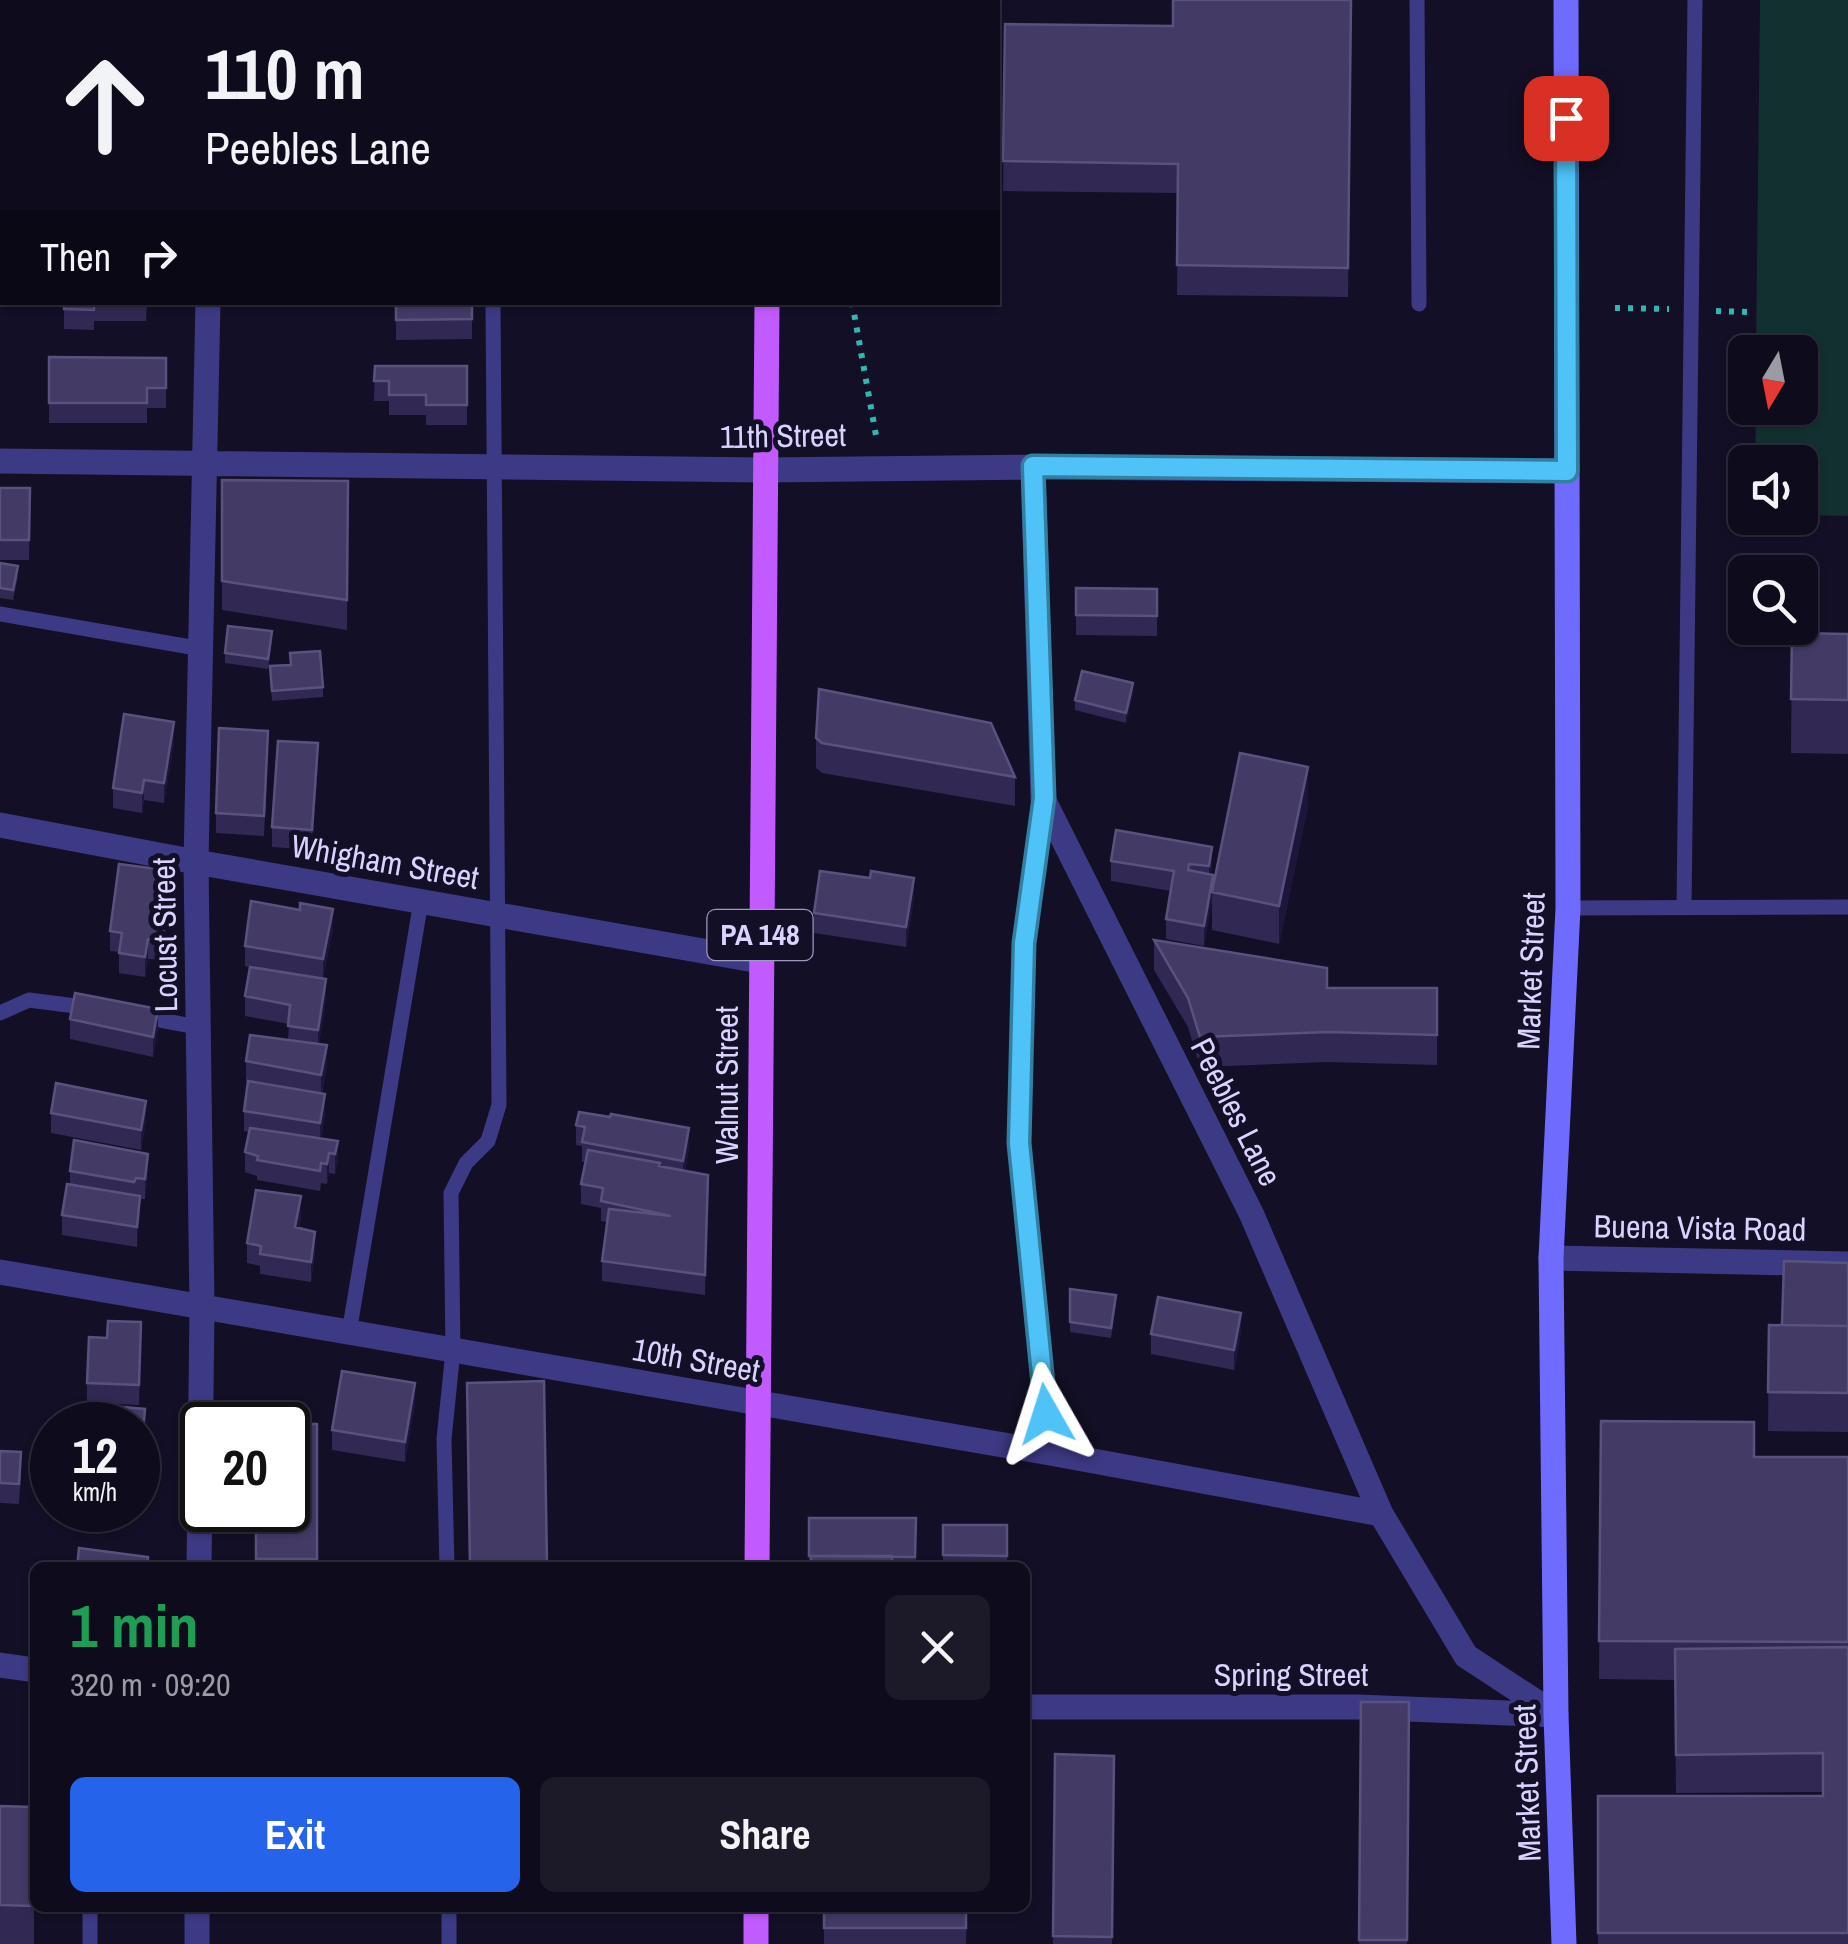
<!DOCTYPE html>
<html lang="en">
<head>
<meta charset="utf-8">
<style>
  :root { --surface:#0e0b1c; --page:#1c1929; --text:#f1f3f6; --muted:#9b9ba3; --line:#2e2b3b; --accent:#2563eb }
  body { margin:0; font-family:"Archivo Narrow",sans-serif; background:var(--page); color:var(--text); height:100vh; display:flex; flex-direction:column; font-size:38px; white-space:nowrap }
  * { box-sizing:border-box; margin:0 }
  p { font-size:32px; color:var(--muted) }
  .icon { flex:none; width:55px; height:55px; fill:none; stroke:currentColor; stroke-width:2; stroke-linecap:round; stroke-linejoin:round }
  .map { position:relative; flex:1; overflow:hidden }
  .details { position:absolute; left:30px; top:1562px; width:1000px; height:350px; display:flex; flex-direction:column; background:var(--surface); border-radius:15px; box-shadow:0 2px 8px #0004,0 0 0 2px var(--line) }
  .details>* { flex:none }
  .hud { position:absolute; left:0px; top:0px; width:1000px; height:305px; box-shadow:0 2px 8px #0004,0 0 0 2px var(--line); background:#0e0b1c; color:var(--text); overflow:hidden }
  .needle { width:65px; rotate:190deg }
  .buttons { position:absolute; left:1728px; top:335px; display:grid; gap:20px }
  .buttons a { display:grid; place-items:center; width:90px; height:90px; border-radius:15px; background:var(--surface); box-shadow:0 2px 8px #0004,0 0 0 2px var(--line); font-size:50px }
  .speed { position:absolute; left:30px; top:1402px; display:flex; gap:20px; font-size:50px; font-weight:700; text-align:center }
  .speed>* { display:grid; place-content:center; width:130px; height:130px; border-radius:50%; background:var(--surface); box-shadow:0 2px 8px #0004,0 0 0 2px var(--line); line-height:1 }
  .speed small { font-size:25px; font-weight:400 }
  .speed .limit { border:5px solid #111; border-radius:15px; background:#fff; color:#111 }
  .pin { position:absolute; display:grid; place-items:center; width:85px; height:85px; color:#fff; margin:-42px; border-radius:20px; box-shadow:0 5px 15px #0006 }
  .me { position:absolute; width:110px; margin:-55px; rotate:354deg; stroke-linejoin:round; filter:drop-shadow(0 0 8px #0008) }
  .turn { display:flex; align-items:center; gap:35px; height:210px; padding:0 40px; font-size:45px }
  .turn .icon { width:130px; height:130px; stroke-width:2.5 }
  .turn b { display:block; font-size:70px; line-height:85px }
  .then { display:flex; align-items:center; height:95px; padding:0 40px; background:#0003; gap:20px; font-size:38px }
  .round { display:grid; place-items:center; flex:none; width:105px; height:105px; border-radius:15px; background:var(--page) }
  .head { display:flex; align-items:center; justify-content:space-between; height:170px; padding:0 40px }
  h1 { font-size:60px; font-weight:700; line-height:75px; color:#1e9e55 }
  .primary-button { display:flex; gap:20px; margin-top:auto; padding:20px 40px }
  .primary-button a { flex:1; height:115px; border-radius:15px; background:var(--accent); color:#fff; font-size:40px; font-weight:700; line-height:115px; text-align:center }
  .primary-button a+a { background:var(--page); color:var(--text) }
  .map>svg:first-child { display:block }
  .green { fill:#12302f }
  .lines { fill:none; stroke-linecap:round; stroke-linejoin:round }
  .path { stroke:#2fb8b0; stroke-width:6; stroke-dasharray:5 8; stroke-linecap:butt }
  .service { stroke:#3d3a85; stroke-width:15 }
  .minor { stroke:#3d3a85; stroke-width:25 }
  .secondary { stroke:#6f6bff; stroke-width:25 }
  .primary { stroke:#c25bff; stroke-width:25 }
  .wall { fill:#312854 }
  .shaded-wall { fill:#1d163a }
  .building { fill:#433a66; stroke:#5a527e; stroke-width:2.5 }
  .route-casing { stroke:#337fa1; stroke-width:25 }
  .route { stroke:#4fc3f7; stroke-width:18 }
  .labels { text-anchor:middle; stroke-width:10; stroke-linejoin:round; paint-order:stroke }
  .shield { fill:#130f26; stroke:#9e99be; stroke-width:2.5 }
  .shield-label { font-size:30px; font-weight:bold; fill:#d9d4ff }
  .street-label { font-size:32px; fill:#d9d4ff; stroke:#130f26 }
</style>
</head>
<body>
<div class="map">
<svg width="1848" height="1944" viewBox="0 0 1848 1944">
  <rect width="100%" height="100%" fill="#130f26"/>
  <path class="green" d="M 1760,0 L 1848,0 L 1848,516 L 1800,515 L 1800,462 L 1755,462 L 1756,408 L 1800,408 L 1800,352 L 1756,352 Z"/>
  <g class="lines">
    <path class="path" d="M 856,2 L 856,0
      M 852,302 L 877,441
      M 1615,308 L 1669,309
      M 1716,311 L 1750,312"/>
    <path class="service" d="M 491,0 L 491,2
      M 1417,0 L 1419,304
      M 0,614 L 202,649
      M 1043,805 L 1024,943 L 1019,1143 L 1050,1453
      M 1568,908 L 1848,907
      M 1684,908 L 1695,0
      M 0,1013 L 29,1000 L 91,1008
      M 138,1016 L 198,1027
      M 349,1333 L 421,901
      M 447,1568 L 444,1439 L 453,1351 L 451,1193 L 466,1163 L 488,1141 L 499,1105 L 493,302
      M 90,1944 L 90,1908
      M 449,1944 L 449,1908"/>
    <path class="minor" d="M 212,2 L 212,0
      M 0,461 L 764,470 L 1033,467 L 1567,471
      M 1033,467 L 1043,799 L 1251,1213 L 1381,1514 L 1466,1656 L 1556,1715
      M 0,825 L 196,862 L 760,961
      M 1551,1258 L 1848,1264
      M 0,1272 L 1050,1453 L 1381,1514
      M 199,1568 L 202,1307 L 196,862 L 208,302
      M 0,1665 L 35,1670
      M 1025,1707 L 1358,1707 L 1556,1715
      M 197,1944 L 197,1908"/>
    <path class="secondary" d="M 1564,1944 L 1556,1715 L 1551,1258 L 1568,908 L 1566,0"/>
    <path class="primary" d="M 772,2 L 772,0
      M 757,1568 L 767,302
      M 756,1908 L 756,1944"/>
  </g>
  <path class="wall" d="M 1351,0 L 1348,297 L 1177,295 L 1178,193 L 1003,191 L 1005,24 L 1173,26 Z
    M 64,302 L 147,302 L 146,321 L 94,321 L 94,330 L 64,329 Z
    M 396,302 L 472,302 L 472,339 L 396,340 Z
    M 49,357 L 166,358 L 166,408 L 147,408 L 147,423 L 49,423 Z
    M 375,366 L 467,366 L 467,425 L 426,425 L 426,415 L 389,415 L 389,401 L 374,401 Z
    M 222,480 L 348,481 L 347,630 L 222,610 Z
    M 0,488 L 30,488 L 29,560 L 0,560 Z
    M 0,563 L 18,576 L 13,600 L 0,598 Z
    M 1076,588 L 1157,589 L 1157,636 L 1076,635 Z
    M 1792,633 L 1848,634 L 1848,754 L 1791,753 Z
    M 272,641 L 268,669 L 225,663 L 225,653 Z
    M 270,666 L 323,687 L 323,697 L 272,701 Z
    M 1133,694 L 1126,723 L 1075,710 L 1075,700 Z
    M 816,738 L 1015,777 L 1015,806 L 822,773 L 816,768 Z
    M 174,742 L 164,803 L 144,800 L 142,813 L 113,808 L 113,788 Z
    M 268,751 L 264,836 L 216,833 L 216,813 Z
    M 318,763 L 312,850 L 272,847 L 272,827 Z
    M 1308,806 L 1279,944 L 1212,930 L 1212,900 L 1204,946 L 1166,939 L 1166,919 L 1171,891 L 1111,881 L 1111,861 L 1212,847 L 1211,874 L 1213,887 Z
    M 166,890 L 163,912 L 166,933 L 162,960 L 148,959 L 145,977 L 119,973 L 119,952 L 110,951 L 110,931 Z
    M 914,898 L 906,947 L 814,933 L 814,913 Z
    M 333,929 L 323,978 L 326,999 L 319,1044 L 327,1065 L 322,1093 L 325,1114 L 321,1138 L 338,1141 L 338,1161 L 335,1174 L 329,1173 L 327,1184 L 321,1183 L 320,1191 L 257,1180 L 257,1176 L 245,1172 L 245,1152 L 249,1132 L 244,1131 L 244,1111 L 248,1082 L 246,1081 L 246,1061 L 288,1040 L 289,1024 L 245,1016 L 245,996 L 250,967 L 245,966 L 245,946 Z
    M 1154,940 L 1327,988 L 1437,988 L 1437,1065 L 1327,1062 L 1200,1067 L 1188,1027 L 1154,970 Z
    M 70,1019 L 158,1029 L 153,1057 L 70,1039 Z
    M 51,1113 L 146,1121 L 141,1150 L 51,1133 Z
    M 576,1125 L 689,1148 L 685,1171 L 708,1175 L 705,1295 L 602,1281 L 602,1261 L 607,1222 L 601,1221 L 601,1208 L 581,1204 L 581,1184 L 585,1162 L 582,1162 L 582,1146 L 576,1145 Z
    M 70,1171 L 148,1174 L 145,1199 L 140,1199 L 137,1247 L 62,1235 L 62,1215 L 70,1184 Z
    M 301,1216 L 299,1228 L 315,1252 L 311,1282 L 260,1274 L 260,1266 L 247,1263 L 247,1243 Z
    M 1848,1263 L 1848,1432 L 1768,1431 L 1769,1325 L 1782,1325 Z
    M 1070,1289 L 1116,1305 L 1111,1338 L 1070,1332 Z
    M 1241,1333 L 1234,1370 L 1151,1354 L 1151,1334 Z
    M 141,1342 L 139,1405 L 87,1403 L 87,1383 Z
    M 544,1381 L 547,1568 L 470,1568 L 467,1383 Z
    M 415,1403 L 405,1462 L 332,1450 L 332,1430 Z
    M 1601,1421 L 1754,1457 L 1848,1457 L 1848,1944 L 1598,1944 L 1598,1796 L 1823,1796 L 1823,1792 L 1676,1793 L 1675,1680 L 1599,1679 Z
    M 317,1424 L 317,1568 L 256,1568 L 256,1510 Z
    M 138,1425 L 145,1429 L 141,1474 L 138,1474 Z
    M 0,1451 L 21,1472 L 19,1504 L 0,1503 Z
    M 809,1518 L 916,1518 L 916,1568 L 809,1568 Z
    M 943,1525 L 1007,1525 L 1007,1568 L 943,1568 Z
    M 1361,1702 L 1409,1702 L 1407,1944 L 1359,1944 Z
    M 1055,1754 L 1114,1756 L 1112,1944 L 1053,1944 Z
    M 0,1806 L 34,1807 L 34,1944 L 0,1944 Z
    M 824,1908 L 967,1908 L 966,1944 L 824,1944 Z"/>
  <path class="shaded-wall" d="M 1133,683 L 1133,694 L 1126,723 L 1126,713 Z
    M 174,722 L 174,742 L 164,803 L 164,783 Z
    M 318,743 L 318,763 L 312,850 L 312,830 Z
    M 1308,767 L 1308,806 L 1279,944 L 1279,906 Z
    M 144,780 L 144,800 L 142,813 L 142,793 Z
    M 1212,847 L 1212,867 L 1209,886 L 1209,866 Z
    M 166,870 L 166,890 L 160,932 L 160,912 Z
    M 1213,875 L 1212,900 L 1204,946 L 1204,926 Z
    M 914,878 L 914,898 L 906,947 L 906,927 Z
    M 333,909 L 333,929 L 323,979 L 323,959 Z
    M 166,913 L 166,933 L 162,960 L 162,940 Z
    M 148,939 L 148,959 L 145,977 L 145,957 Z
    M 326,979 L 326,999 L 318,1050 L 318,1030 Z
    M 158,1009 L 158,1029 L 153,1057 L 153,1037 Z
    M 327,1045 L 327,1065 L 321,1095 L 321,1075 Z
    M 325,1094 L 325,1114 L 320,1143 L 320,1123 Z
    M 146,1101 L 146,1121 L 141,1150 L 141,1130 Z
    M 689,1128 L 689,1148 L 683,1181 L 683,1161 Z
    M 338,1141 L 338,1161 L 335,1174 L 335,1154 Z
    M 329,1153 L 329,1173 L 327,1184 L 327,1164 Z
    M 148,1154 L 148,1174 L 145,1199 L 145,1179 Z
    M 140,1196 L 140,1216 L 137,1247 L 137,1227 Z
    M 301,1196 L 301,1216 L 295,1247 L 295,1227 Z
    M 315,1232 L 315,1252 L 311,1282 L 311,1262 Z
    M 1241,1313 L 1241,1333 L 1234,1370 L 1234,1350 Z
    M 415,1383 L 415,1403 L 405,1462 L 405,1442 Z
    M 145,1409 L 145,1429 L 141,1474 L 141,1454 Z"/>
  <path class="building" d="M 591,0 L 712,0 L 712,2 L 591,2 Z
    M 1173,0 L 1351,0 L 1348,268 L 1177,265 L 1178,164 L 1003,161 L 1005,24 L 1173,26 Z
    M 64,302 L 94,302 L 94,310 L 64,309 Z
    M 396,302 L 472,302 L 472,319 L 396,320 Z
    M 49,357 L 166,358 L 166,388 L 147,388 L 147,403 L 49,403 Z
    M 375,366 L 467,366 L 467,405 L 426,405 L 426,395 L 389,395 L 389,381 L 374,381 Z
    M 222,480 L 348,481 L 347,600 L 222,581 Z
    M 0,488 L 30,488 L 29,540 L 0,540 Z
    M 0,563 L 18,566 L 13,590 L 0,588 Z
    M 1076,588 L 1157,589 L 1157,616 L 1076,615 Z
    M 228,626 L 272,631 L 268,659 L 225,653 Z
    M 1792,633 L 1848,634 L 1848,700 L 1791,699 Z
    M 320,651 L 323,687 L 272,691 L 270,666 L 291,665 L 290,653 Z
    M 1082,671 L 1133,683 L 1126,713 L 1075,700 Z
    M 819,689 L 991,723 L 1015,777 L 822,743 L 816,738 Z
    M 124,714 L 174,722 L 164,783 L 144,780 L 142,793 L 113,788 Z
    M 219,728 L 268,731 L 264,816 L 216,813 Z
    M 278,741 L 318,743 L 312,830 L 272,827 Z
    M 1240,753 L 1308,767 L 1279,906 L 1212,892 Z
    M 1116,830 L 1212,847 L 1209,866 L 1189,864 L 1188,870 L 1213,875 L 1204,926 L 1166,919 L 1174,871 L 1111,861 Z
    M 119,864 L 166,870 L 160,912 L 166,913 L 162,940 L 148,939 L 145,957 L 119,953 L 122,933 L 110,931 Z
    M 820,871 L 870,878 L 871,871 L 914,878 L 906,927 L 814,913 Z
    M 251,901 L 300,910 L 300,903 L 333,909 L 323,959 L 245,946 Z
    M 1154,940 L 1327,968 L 1327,988 L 1437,988 L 1437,1035 L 1327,1032 L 1200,1037 L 1188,998 Z
    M 250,967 L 326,979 L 318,1030 L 288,1026 L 290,1005 L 245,996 Z
    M 75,993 L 158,1009 L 153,1037 L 70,1019 Z
    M 250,1035 L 327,1045 L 321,1075 L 246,1061 Z
    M 248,1081 L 325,1094 L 320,1123 L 244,1111 Z
    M 56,1083 L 146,1101 L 141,1130 L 51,1113 Z
    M 579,1112 L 610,1117 L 611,1114 L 689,1128 L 683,1161 L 582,1142 L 585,1127 L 576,1125 Z
    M 250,1128 L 338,1141 L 335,1154 L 329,1153 L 327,1164 L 321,1163 L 320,1171 L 257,1160 L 258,1156 L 245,1152 Z
    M 74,1140 L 148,1154 L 145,1179 L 136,1178 L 134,1182 L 70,1171 Z
    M 588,1150 L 660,1163 L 659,1166 L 708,1175 L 705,1275 L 602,1261 L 609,1209 L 671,1216 L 601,1201 L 603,1188 L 581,1184 Z
    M 67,1184 L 140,1196 L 137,1227 L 62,1215 Z
    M 256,1190 L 301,1196 L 295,1227 L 315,1232 L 311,1262 L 260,1254 L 261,1246 L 247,1243 Z
    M 1784,1261 L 1848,1263 L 1848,1326 L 1782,1325 Z
    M 1070,1289 L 1116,1295 L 1111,1328 L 1070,1322 Z
    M 1158,1297 L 1241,1313 L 1234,1350 L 1151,1334 Z
    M 108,1321 L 141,1322 L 139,1385 L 87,1383 L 89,1337 L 107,1338 Z
    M 1769,1325 L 1848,1326 L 1848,1393 L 1768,1392 Z
    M 342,1371 L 415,1383 L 405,1442 L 332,1430 Z
    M 544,1381 L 547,1565 L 470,1566 L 467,1383 Z
    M 88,1404 L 145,1409 L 141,1454 L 138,1454 L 138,1425 L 59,1425 L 60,1415 L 87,1417 Z
    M 1601,1421 L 1754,1422 L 1754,1457 L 1848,1457 L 1848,1642 L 1599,1641 Z
    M 256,1424 L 317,1424 L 317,1559 L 256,1559 L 256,1510 L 288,1510 L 288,1425 Z
    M 0,1451 L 21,1452 L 19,1484 L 0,1483 Z
    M 809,1518 L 916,1518 L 915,1557 L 809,1556 Z
    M 943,1525 L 1007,1525 L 1007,1556 L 943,1555 Z
    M 79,1548 L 148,1557 L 147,1568 L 77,1568 Z
    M 811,1556 L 892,1556 L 892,1568 L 811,1568 Z
    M 1848,1647 L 1848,1933 L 1598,1933 L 1598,1796 L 1823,1796 L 1823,1753 L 1676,1755 L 1675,1649 Z
    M 1361,1702 L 1409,1702 L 1407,1940 L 1359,1940 Z
    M 1055,1754 L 1114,1756 L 1112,1937 L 1053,1936 Z
    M 0,1806 L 34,1807 L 34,1906 L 0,1905 Z
    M 824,1908 L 966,1908 L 966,1928 L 824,1928 Z"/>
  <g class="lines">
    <defs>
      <path id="route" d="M 1046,1414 L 1019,1143 L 1024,943 L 1044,798 L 1033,466 L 1567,471 L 1566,118"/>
    </defs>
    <use href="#route" class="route-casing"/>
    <use href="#route" class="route"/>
  </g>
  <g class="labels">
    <rect class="shield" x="707.5" y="910" width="105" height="50" rx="8"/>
    <g class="shield-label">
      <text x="760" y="945">PA 148</text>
    </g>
    <g class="street-label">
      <text transform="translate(783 436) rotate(-1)" y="11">11th Street</text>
      <text transform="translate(385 862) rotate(10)" y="11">Whigham Street</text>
      <text transform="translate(165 935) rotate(-91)" y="11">Locust Street</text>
      <text transform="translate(1531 971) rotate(-88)" y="11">Market Street</text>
      <text transform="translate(727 1085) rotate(-90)" y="11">Walnut Street</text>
      <text transform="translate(1236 1112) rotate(63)" y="11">Peebles Lane</text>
      <text transform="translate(1700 1228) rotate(1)" y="11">Buena Vista Road</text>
      <text transform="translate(696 1360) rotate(10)" y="11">10th Street</text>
      <text x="1291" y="1686">Spring Street</text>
      <text transform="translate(1527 1783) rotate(-92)" y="11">Market Street</text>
    </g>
  </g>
</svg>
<div class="buttons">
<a><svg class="needle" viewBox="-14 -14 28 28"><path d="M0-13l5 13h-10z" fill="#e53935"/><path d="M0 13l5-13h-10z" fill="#9b9ba3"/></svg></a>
<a><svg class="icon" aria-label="sound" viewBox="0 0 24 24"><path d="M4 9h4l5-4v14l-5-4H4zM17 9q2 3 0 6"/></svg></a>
<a><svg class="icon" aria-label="search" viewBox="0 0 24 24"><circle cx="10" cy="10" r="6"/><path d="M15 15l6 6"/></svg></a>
</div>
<div class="speed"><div>12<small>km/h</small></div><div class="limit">20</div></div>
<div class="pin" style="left:1566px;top:118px;background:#d93025"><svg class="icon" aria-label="arrive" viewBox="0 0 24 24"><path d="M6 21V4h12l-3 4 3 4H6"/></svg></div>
<svg class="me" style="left:1046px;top:1414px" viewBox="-20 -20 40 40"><path d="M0-17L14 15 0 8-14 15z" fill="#4fc3f7" stroke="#fff" stroke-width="4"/></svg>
<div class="hud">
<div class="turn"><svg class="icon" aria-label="ahead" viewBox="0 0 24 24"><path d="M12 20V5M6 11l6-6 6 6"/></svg><div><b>110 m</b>Peebles Lane</div></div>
<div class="then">Then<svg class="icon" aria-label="right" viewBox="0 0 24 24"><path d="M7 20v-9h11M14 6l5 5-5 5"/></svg></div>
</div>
<section class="details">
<div class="head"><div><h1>1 min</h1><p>320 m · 09:20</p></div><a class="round"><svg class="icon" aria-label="close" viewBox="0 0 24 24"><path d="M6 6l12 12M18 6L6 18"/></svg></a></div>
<div class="primary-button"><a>Exit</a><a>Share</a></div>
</section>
</div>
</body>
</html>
